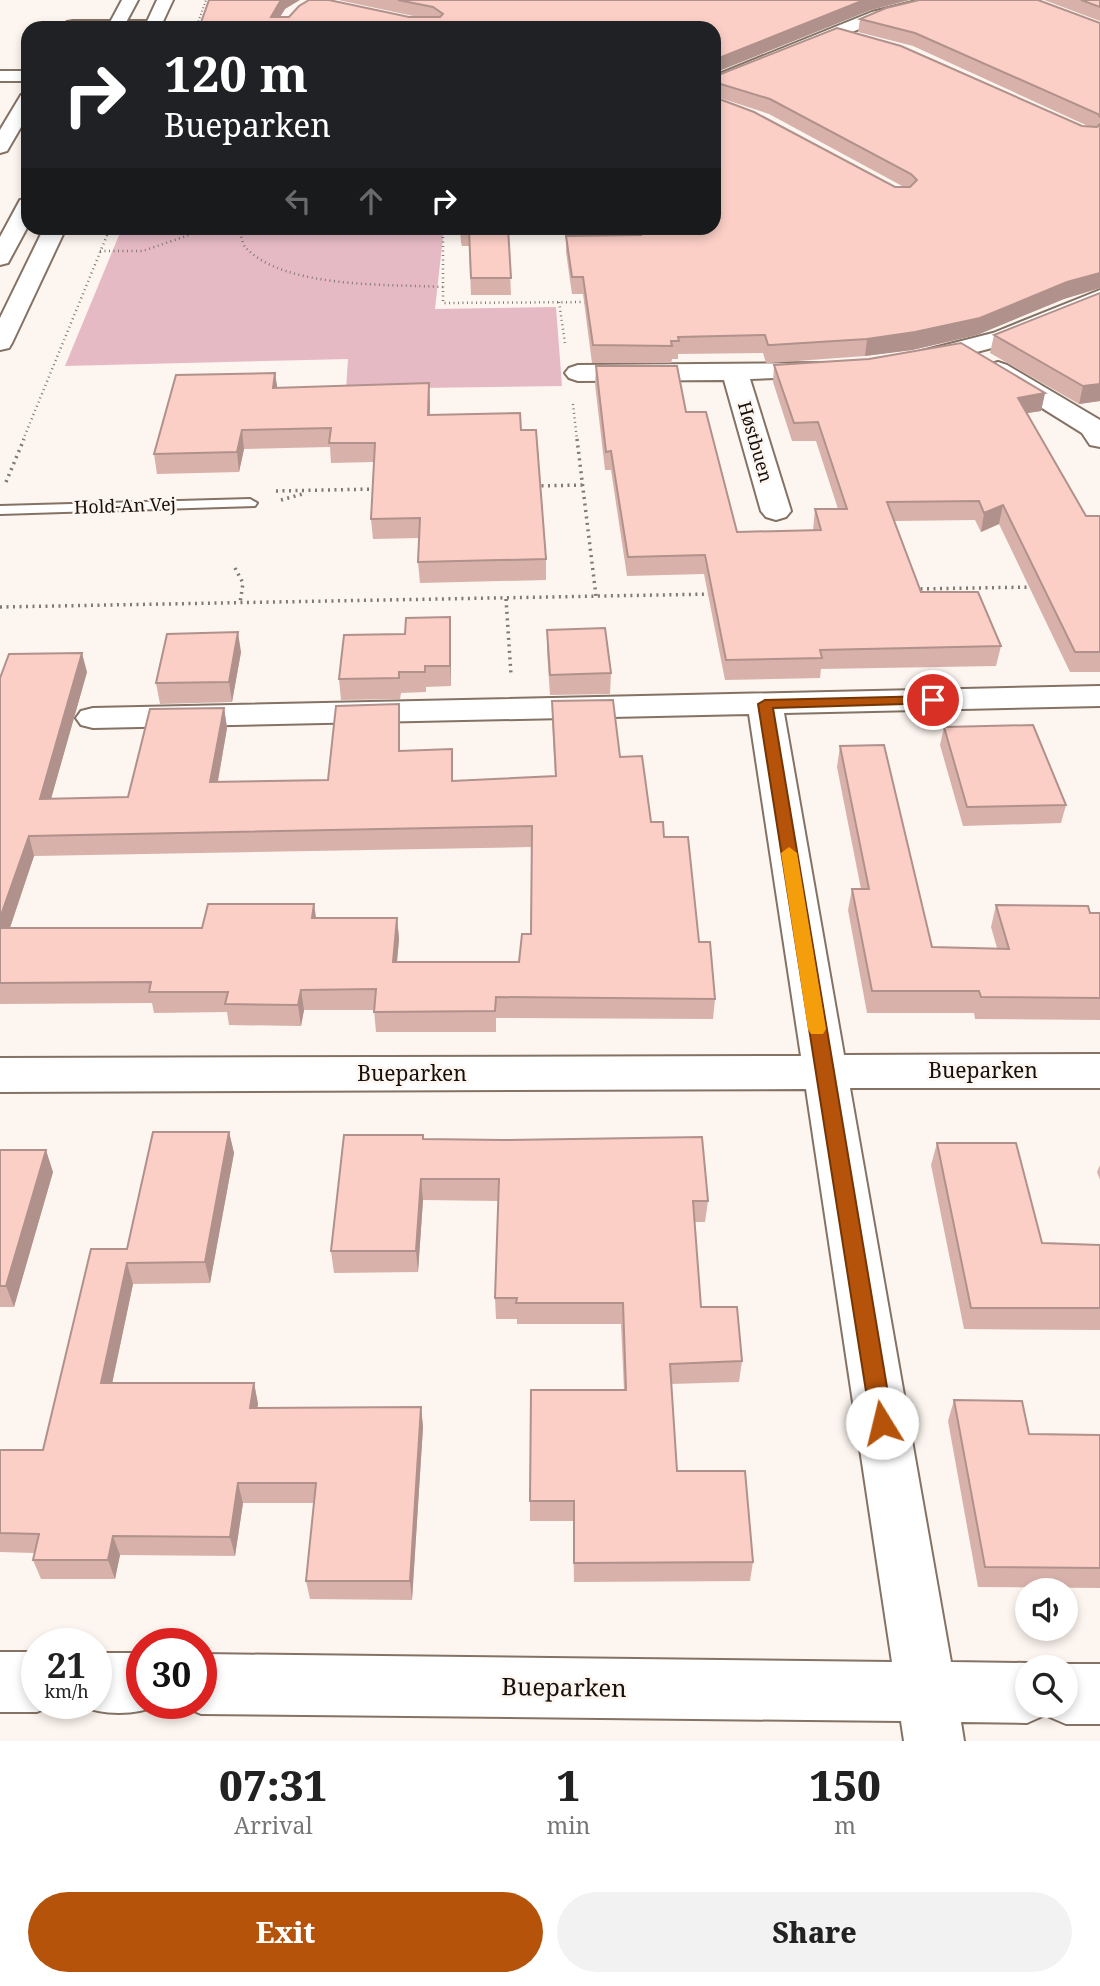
<!DOCTYPE html>
<html lang="en">
<head>
<meta charset="utf-8">
<style>
  :root { --surface:#fff; --page:#f2f2f2; --text:#222; --muted:#767676; --accent:#b45309 }
  body { margin:0; font-family:"Noto Serif",serif; background:var(--page); color:var(--text); height:100vh; display:flex; flex-direction:column; font-size:26px; white-space:nowrap }
  * { box-sizing:border-box; margin:0 }
  p { font-size:23px; color:var(--muted) }
  .icon { flex:none; width:38px; height:38px; fill:none; stroke:currentColor; stroke-width:2; stroke-linecap:round; stroke-linejoin:round }
  .map { position:relative; height:1741px; overflow:hidden }
  .sheet { display:flex; flex-direction:column; background:var(--surface); flex:1 }
  .sheet>* { flex:none }
  .banner { position:absolute; left:21px; top:21px; width:700px; height:214px; border-radius:21px; box-shadow:0 4px 10px #0003; background:#202124; color:#fff; overflow:hidden }
  .buttons { position:absolute; left:1015px; top:1578px; display:grid; gap:14px }
  .buttons a { display:grid; place-items:center; width:63px; height:63px; border-radius:50%; background:var(--surface); box-shadow:0 4px 10px #0003; font-size:35px }
  .speed { position:absolute; left:21px; top:1628px; display:flex; gap:14px; font-size:35px; font-weight:700; text-align:center }
  .speed>* { display:grid; place-content:center; width:91px; height:91px; border-radius:50%; background:var(--surface); box-shadow:0 4px 10px #0003; line-height:1 }
  .speed small { font-size:18px; font-weight:400 }
  .speed .limit { border:10px solid #d22; background:#fff; color:#111 }
  .pin { position:absolute; display:grid; place-items:center; width:60px; height:60px; color:#fff; margin:-30px; border:4px solid #fff; border-radius:50%; box-shadow:0 2px 7px #0007 }
  .me { position:absolute; width:77px; margin:-38px; rotate:351deg; stroke-linejoin:round; filter:drop-shadow(0 0 5px #0008) }
  .turn { display:flex; align-items:center; gap:24px; height:147px; padding:0 28px; font-size:32px }
  .turn .icon { width:91px; height:91px; stroke-width:2.5 }
  .turn b { display:block; font-size:49px; line-height:60px }
  .lanes { display:flex; align-items:center; height:66px; padding:0 28px; background:#0003; justify-content:center; gap:35px; direction:ltr }
  .lanes .off { opacity:.35 }
  .eta { display:flex; justify-content:space-evenly; align-items:center; height:119px; text-align:center }
  .eta b { font-size:42px; font-weight:800; line-height:49px }
  .primary-button { display:flex; gap:14px; margin-top:auto; padding:14px 28px }
  .primary-button a { flex:1; height:80px; border-radius:42px; background:var(--accent); color:#fff; font-size:28px; font-weight:800; line-height:80px; text-align:center }
  .primary-button a+a { background:var(--page); color:var(--text) }
  .map>svg:first-child { display:block }
  .green { fill:#e6bac5 }
  .lines { fill:none; stroke-linecap:round; stroke-linejoin:round }
  .lane-casing { stroke:#847264; stroke-width:4 }
  .street-casing { stroke:#847264; stroke-width:4 }
  .secondary-casing { stroke:#847264; stroke-width:4 }
  .path-far2 { stroke:#807973; stroke-width:2; stroke-dasharray:1 2.5; stroke-linecap:butt }
  .path-far1 { stroke:#807973; stroke-width:2.5; stroke-dasharray:1 3.5; stroke-linecap:butt }
  .path { stroke:#807973; stroke-width:3.5; stroke-dasharray:2 4.5; stroke-linecap:butt }
  .lane { fill:#fff; fill-rule:evenodd }
  .street { fill:#fff; fill-rule:evenodd }
  .secondary { fill:#fff; fill-rule:evenodd }
  .wall { fill:#d8b2aa; fill-rule:evenodd }
  .shaded-wall { fill:#b0918b }
  .building { fill:#fbcfc6; stroke:#b0918b; stroke-width:2 }
  .route { fill:#b45309; stroke:#753606; stroke-width:2 }
  .slow { fill:#f59e0b }
  .labels { text-anchor:middle; stroke-width:5; stroke-linejoin:round; paint-order:stroke }
  .far-street-label { font-size:18px; fill:#160f0a; stroke:#fdf5ef }
  .street-label { font-size:21px; fill:#160f0a; stroke:#fdf5ef }
  .near-street-label { font-size:24px; fill:#160f0a; stroke:#fdf5ef }
</style>
</head>
<body>
<div class="map">
<svg width="1100" height="1741" viewBox="0 0 1100 1741">
  <rect width="100%" height="100%" fill="#fdf5ef"/>
  <path class="green" d="M 122,228 L 444,228 L 435,309 L 556,307 L 562,386 L 346,389 L 348,359 L 65,366 Z"/>
  <g class="lines">
    <defs>
      <path id="lane" d="M 250,499 L 257,503 L 255,506 L 0,514 L 0,506 Z"/>
      <path id="street" d="M 920,0 L 948,0 L 946,3 L 884,19 L 714,88 L 714,76 L 872,12 Z
        M 73,21 L 153,21 L 161,26 L 66,28 L 67,22 Z
        M 0,71 L 28,71 L 28,81 L 0,81 Z
        M 28,93 L 28,115 L 7,151 L 0,153 L 0,130 L 21,95 Z
        M 589,228 L 611,228 L 612,238 L 609,243 L 593,243 Z
        M 1100,290 L 1100,306 L 1011,343 L 919,367 L 910,364 L 906,359 L 910,354 L 993,333 Z
        M 998,362 L 1007,365 L 1100,420 L 1100,447 L 1090,445 L 1082,433 L 989,375 L 985,370 L 989,365 Z
        M 825,363 L 834,366 L 838,371 L 834,376 L 750,379 L 791,511 L 786,517 L 776,520 L 766,517 L 761,511 L 724,380 L 578,381 L 569,378 L 565,373 L 569,368 L 578,365 Z
        M 1100,686 L 1100,706 L 784,713 L 844,1055 L 1100,1054 L 1100,1088 L 850,1088 L 951,1662 L 1027,1663 L 1038,1668 L 1027,1668 L 1027,1706 L 1066,1706 L 1066,1668 L 1057,1668 L 1066,1664 L 1100,1664 L 1100,1724 L 1066,1724 L 1045,1715 L 1027,1723 L 961,1722 L 964,1741 L 904,1741 L 901,1721 L 201,1714 L 180,1705 L 179,1703 L 201,1703 L 201,1654 L 892,1662 L 806,1089 L 0,1092 L 0,1058 L 801,1056 L 749,714 L 93,728 L 81,725 L 76,718 L 81,711 L 93,708 Z
        M 0,1652 L 37,1652 L 37,1703 L 58,1703 L 37,1712 L 0,1712 Z
        M 96,1653 L 142,1653 L 142,1703 L 163,1704 C 134,1716 104,1716 75,1704 L 96,1703 Z"/>
      <path id="secondary" d="M 122,0 L 138,0 L 123,28 L 107,28 Z
        M 157,0 L 173,0 L 160,28 L 144,28 Z
        M 28,199 L 28,226 L 8,263 L 0,265 L 0,237 L 20,200 Z
        M 44,228 L 66,228 L 12,343 L 9,348 L 0,350 L 0,318 Z"/>
    </defs>
    <use href="#lane" class="lane-casing"/>
    <use href="#street" class="street-casing"/>
    <use href="#secondary" class="secondary-casing"/>
    <path class="path-far2" d="M 196,28 L 206,0"/>
    <path class="path-far1" d="M 239,228 C 241,234 242,244 246,248 C 285,289 390,284 443,287
      M 443,228 L 443,303 L 590,302
      M 100,251 L 143,251 L 209,228
      M 559,302 L 565,343
      M 573,404 L 577,440
      M 23,440 L 110,228"/>
    <path class="path" d="M 577,439 L 596,596
      M 6,482 L 24,439
      M 535,486 L 583,485
      M 276,491 L 376,489
      M 281,500 L 306,493
      M 235,568 L 243,583 L 240,603
      M 914,589 L 1035,587
      M 506,599 L 511,675
      M 0,607 L 713,594"/>
    <use href="#lane" class="lane"/>
    <use href="#street" class="street"/>
    <use href="#secondary" class="secondary"/>
  </g>
  <path class="wall" d="M 338,0 L 909,0 L 871,10 L 199,28 L 285,9 L 280,17 L 418,17 Z
    M 1044,0 L 1100,0 L 1100,21 Z
    M 860,19 L 1100,23 L 1100,288 L 1064,299 L 977,335 L 912,350 L 865,356 L 770,363 L 766,363 L 763,353 L 678,354 L 678,359 L 672,359 L 671,363 L 592,363 L 583,294 L 572,294 L 566,252 L 566,236 L 637,235 L 636,228 L 714,228 L 714,98 L 895,187 L 904,187 L 769,114 L 714,96 L 714,75 L 716,76 L 1082,126 L 1090,127 L 913,46 L 858,32 Z
    M 460,228 L 508,228 L 511,295 L 471,295 L 469,246 L 462,246 L 461,243 Z
    M 1100,293 L 1100,401 L 1079,404 L 990,353 L 994,335 Z
    M 774,365 L 1045,393 L 1041,411 L 1027,413 L 1086,516 L 1100,516 L 1100,672 L 1070,672 L 999,524 L 981,532 L 975,520 L 894,521 L 921,592 L 1001,646 L 996,666 L 821,669 L 820,678 L 725,680 L 704,574 L 627,576 L 611,470 L 605,470 L 595,384 L 596,366 L 686,412 L 737,532 L 813,530 L 815,509 L 838,509 L 816,441 L 792,441 L 773,382 Z
    M 275,373 L 277,388 L 430,403 L 430,414 L 521,430 L 546,559 L 546,580 L 420,583 L 418,562 L 419,538 L 373,539 L 371,519 L 374,462 L 331,463 L 330,447 L 244,449 L 239,472 L 157,474 L 154,454 Z
    M 450,617 L 451,686 L 426,687 L 426,692 L 401,693 L 400,699 L 341,700 L 339,679 L 405,634 Z
    M 547,630 L 611,673 L 610,694 L 550,695 L 547,650 Z
    M 241,652 L 232,702 L 160,704 L 156,683 Z
    M 87,672 L 51,799 L 128,797 L 224,708 L 227,728 L 218,782 L 328,780 L 399,704 L 400,724 L 400,751 L 453,769 L 453,781 L 555,776 L 552,721 L 552,701 L 620,757 L 651,822 L 664,837 L 699,942 L 715,999 L 713,1019 L 496,1018 L 496,1032 L 376,1032 L 374,1010 L 304,1010 L 301,1026 L 229,1025 L 227,1012 L 154,1013 L 152,1003 L 0,1004 L 0,678 ZM 532,847 L 531,934 L 519,962 L 397,962 L 399,939 L 397,918 L 316,918 L 202,928 L 10,928 L 34,856 Z
    M 944,727 L 1066,805 L 1061,823 L 963,826 L 940,745 Z
    M 840,746 L 932,947 L 997,948 L 991,927 L 996,905 L 1100,913 L 1100,1020 L 975,1019 L 974,1013 L 867,1013 L 848,910 L 852,889 L 861,889 L 837,767 Z
    M 229,1132 L 234,1153 L 210,1283 L 133,1284 L 112,1383 L 254,1383 L 258,1404 L 257,1408 L 421,1407 L 423,1427 L 412,1600 L 310,1599 L 306,1581 L 314,1503 L 243,1503 L 235,1556 L 120,1555 L 115,1579 L 41,1579 L 33,1560 L 34,1553 L 0,1552 L 0,1450 L 43,1450 L 127,1249 Z
    M 424,1139 L 708,1201 L 705,1222 L 694,1222 L 701,1307 L 742,1361 L 739,1382 L 671,1384 L 677,1471 L 753,1562 L 750,1581 L 574,1582 L 573,1521 L 530,1521 L 530,1501 L 624,1390 L 621,1324 L 517,1324 L 517,1319 L 496,1319 L 495,1298 L 498,1201 L 423,1200 L 418,1272 L 334,1273 L 331,1251 Z
    M 937,1143 L 1042,1243 L 1100,1245 L 1100,1330 L 964,1329 L 931,1165 Z
    M 0,1150 L 53,1172 L 14,1307 L 0,1307 Z
    M 1100,1165 L 1100,1180 L 1097,1172 Z
    M 954,1400 L 1029,1434 L 1100,1435 L 1100,1588 L 978,1587 L 948,1421 Z"/>
  <path class="shaded-wall" d="M 281,0 L 300,0 L 285,9 L 273,28 L 271,17 Z
    M 864,0 L 909,0 L 871,10 L 714,73 L 714,60 Z
    M 1100,273 L 1100,288 L 1064,299 L 977,335 L 912,350 L 865,356 L 867,339 Z
    M 275,373 L 278,392 L 273,388 Z
    M 429,383 L 430,403 L 429,434 L 428,415 Z
    M 1100,384 L 1100,401 L 1079,404 L 1083,386 Z
    M 1045,393 L 1041,411 L 1015,415 L 1018,398 Z
    M 242,430 L 244,449 L 239,472 L 237,452 Z
    M 1003,505 L 999,524 L 981,532 L 984,513 Z
    M 450,617 L 451,637 L 451,686 L 450,666 Z
    M 238,632 L 241,652 L 232,702 L 229,682 Z
    M 82,653 L 87,672 L 45,820 L 40,799 Z
    M 399,704 L 400,724 L 400,771 L 399,751 Z
    M 224,708 L 227,728 L 214,802 L 210,782 Z
    M 29,836 L 34,856 L 3,948 L 0,938 L 0,918 Z
    M 314,904 L 317,924 L 312,918 Z
    M 397,918 L 399,939 L 395,983 L 393,962 Z
    M 301,990 L 304,1010 L 301,1026 L 298,1005 Z
    M 229,1132 L 234,1153 L 210,1283 L 205,1262 Z
    M 46,1150 L 53,1172 L 14,1307 L 6,1286 Z
    M 421,1179 L 423,1200 L 418,1272 L 416,1251 Z
    M 127,1263 L 133,1284 L 108,1403 L 101,1383 Z
    M 254,1383 L 258,1404 L 254,1428 L 250,1408 Z
    M 421,1407 L 423,1427 L 412,1600 L 410,1581 Z
    M 238,1483 L 243,1503 L 235,1556 L 230,1537 Z
    M 113,1536 L 120,1555 L 115,1579 L 108,1560 Z"/>
  <path class="building" d="M 209,0 L 281,0 L 271,17 L 289,17 L 299,6 L 309,0 L 329,0 L 409,17 L 440,17 L 443,14 L 433,7 L 398,0 L 864,0 L 714,60 L 714,28 L 199,28 Z
    M 919,0 L 1038,0 L 1100,23 L 1100,117 L 1098,114 L 915,33 L 860,19 L 886,8 Z
    M 1081,0 L 1100,0 L 1100,7 Z
    M 837,28 L 901,46 L 1082,126 L 1097,127 L 1100,124 L 1100,273 L 1067,282 L 980,318 L 915,332 L 867,339 L 771,345 L 768,345 L 765,335 L 678,337 L 679,341 L 671,341 L 672,346 L 593,345 L 583,277 L 572,277 L 566,236 L 641,235 L 640,228 L 714,228 L 714,97 L 754,112 L 895,187 L 910,187 L 917,180 L 911,174 L 770,99 L 714,82 L 714,75 L 716,76 Z
    M 461,228 L 508,228 L 511,278 L 471,278 L 469,229 L 462,230 Z
    M 1100,293 L 1100,384 L 1083,386 L 994,335 Z
    M 961,343 L 1045,393 L 1018,398 L 1086,516 L 1100,516 L 1100,652 L 1075,652 L 1003,505 L 984,513 L 979,501 L 887,502 L 921,592 L 978,592 L 1001,646 L 820,650 L 822,658 L 726,660 L 705,555 L 628,557 L 611,451 L 606,452 L 596,366 L 677,366 L 686,412 L 706,412 L 737,532 L 821,530 L 815,509 L 847,509 L 818,422 L 794,423 L 774,365 L 869,359 Z
    M 275,373 L 273,388 L 429,383 L 428,415 L 520,413 L 521,430 L 536,430 L 546,559 L 418,562 L 420,518 L 371,519 L 375,443 L 329,443 L 331,428 L 242,430 L 237,452 L 154,454 L 176,375 Z
    M 450,617 L 450,666 L 425,666 L 425,672 L 399,672 L 399,678 L 339,679 L 344,635 L 405,634 L 406,618 Z
    M 605,628 L 611,673 L 550,675 L 547,630 Z
    M 238,632 L 229,682 L 156,683 L 167,634 Z
    M 82,653 L 40,799 L 128,797 L 150,709 L 224,708 L 210,782 L 328,780 L 336,706 L 399,704 L 399,751 L 452,749 L 452,781 L 556,776 L 552,701 L 613,700 L 620,757 L 642,756 L 651,822 L 663,822 L 664,837 L 688,837 L 699,942 L 710,942 L 715,999 L 496,997 L 495,1011 L 374,1012 L 376,989 L 301,990 L 298,1005 L 225,1004 L 228,992 L 149,992 L 151,982 L 0,983 L 0,928 L 202,928 L 208,904 L 314,904 L 312,918 L 397,918 L 393,962 L 519,962 L 522,934 L 531,934 L 532,826 L 29,836 L 0,918 L 0,678 L 9,654 Z
    M 1033,725 L 1066,805 L 967,807 L 944,727 Z
    M 884,745 L 932,947 L 1009,949 L 996,905 L 1088,906 L 1090,913 L 1100,913 L 1100,998 L 981,997 L 979,991 L 872,991 L 852,889 L 869,889 L 840,746 Z
    M 153,1132 L 229,1132 L 205,1262 L 127,1263 L 101,1383 L 254,1383 L 250,1408 L 421,1407 L 410,1581 L 306,1581 L 316,1483 L 238,1483 L 230,1537 L 113,1536 L 108,1560 L 33,1560 L 39,1534 L 0,1533 L 0,1450 L 43,1450 L 91,1249 L 127,1249 Z
    M 344,1135 L 423,1135 L 423,1139 L 502,1140 L 702,1137 L 708,1201 L 693,1201 L 701,1307 L 737,1307 L 742,1361 L 670,1364 L 677,1471 L 745,1471 L 753,1562 L 574,1563 L 574,1501 L 530,1501 L 531,1390 L 626,1390 L 623,1303 L 516,1303 L 517,1298 L 495,1298 L 499,1179 L 421,1179 L 416,1251 L 331,1251 Z
    M 937,1143 L 1016,1143 L 1042,1243 L 1100,1245 L 1100,1308 L 971,1308 Z
    M 0,1150 L 46,1150 L 6,1286 L 0,1286 Z
    M 954,1400 L 1022,1401 L 1029,1434 L 1100,1435 L 1100,1568 L 985,1567 Z"/>
  <path class="route" d="M 933,696 L 940,700 L 938,703 L 773,708 L 893,1423 L 890,1430 L 882,1433 L 874,1430 L 871,1423 L 758,704 L 765,700 Z"/>
  <path class="slow" d="M 789,847 L 797,853 L 826,1029 L 823,1034 L 811,1034 L 808,1029 L 781,853 Z"/>
  <g class="labels">
    <g class="far-street-label">
      <text transform="translate(755 442) rotate(74)" y="6">Høstbuen</text>
      <text transform="translate(125 506) rotate(-2)" y="6">Hold-An Vej</text>
    </g>
    <g class="street-label">
      <text x="983" y="1078">Bueparken</text>
      <text x="412" y="1081">Bueparken</text>
    </g>
    <g class="near-street-label">
      <text transform="translate(564 1688) rotate(1)" y="8">Bueparken</text>
    </g>
  </g>
</svg>
<div class="buttons">
<a><svg class="icon" aria-label="sound" viewBox="0 0 24 24"><path d="M4 9h4l5-4v14l-5-4H4zM17 9q2 3 0 6"/></svg></a>
<a><svg class="icon" aria-label="search" viewBox="0 0 24 24"><circle cx="10" cy="10" r="6"/><path d="M15 15l6 6"/></svg></a>
</div>
<div class="speed"><div>21<small>km/h</small></div><div class="limit">30</div></div>
<div class="pin" style="left:933px;top:700px;background:#d93025"><svg class="icon" aria-label="arrive" viewBox="0 0 24 24"><path d="M6 21V4h12l-3 4 3 4H6"/></svg></div>
<svg class="me" style="left:882px;top:1423px" viewBox="-20 -20 40 40"><circle r="19" fill="#fff"/><path d="M0-13L10 11 0 6-10 11z" fill="#b45309"/></svg>
<div class="banner">
<div class="turn"><svg class="icon" aria-label="right" viewBox="0 0 24 24"><path d="M7 20v-9h11M14 6l5 5-5 5"/></svg><div><b>120 m</b>Bueparken</div></div>
<div class="lanes"><svg class="icon off" aria-label="left" viewBox="0 0 24 24"><path d="M17 20v-9H6M10 6l-5 5 5 5"/></svg><svg class="icon off" aria-label="ahead" viewBox="0 0 24 24"><path d="M12 20V5M6 11l6-6 6 6"/></svg><svg class="icon" aria-label="right" viewBox="0 0 24 24"><path d="M7 20v-9h11M14 6l5 5-5 5"/></svg></div>
</div>
</div>
<section class="sheet">
<div class="eta">
<div><b>07:31</b><p>Arrival</p></div>
<div><b>1</b><p>min</p></div>
<div><b>150</b><p>m</p></div>
</div>
<div class="primary-button"><a>Exit</a><a>Share</a></div>
</section>
</body>
</html>
